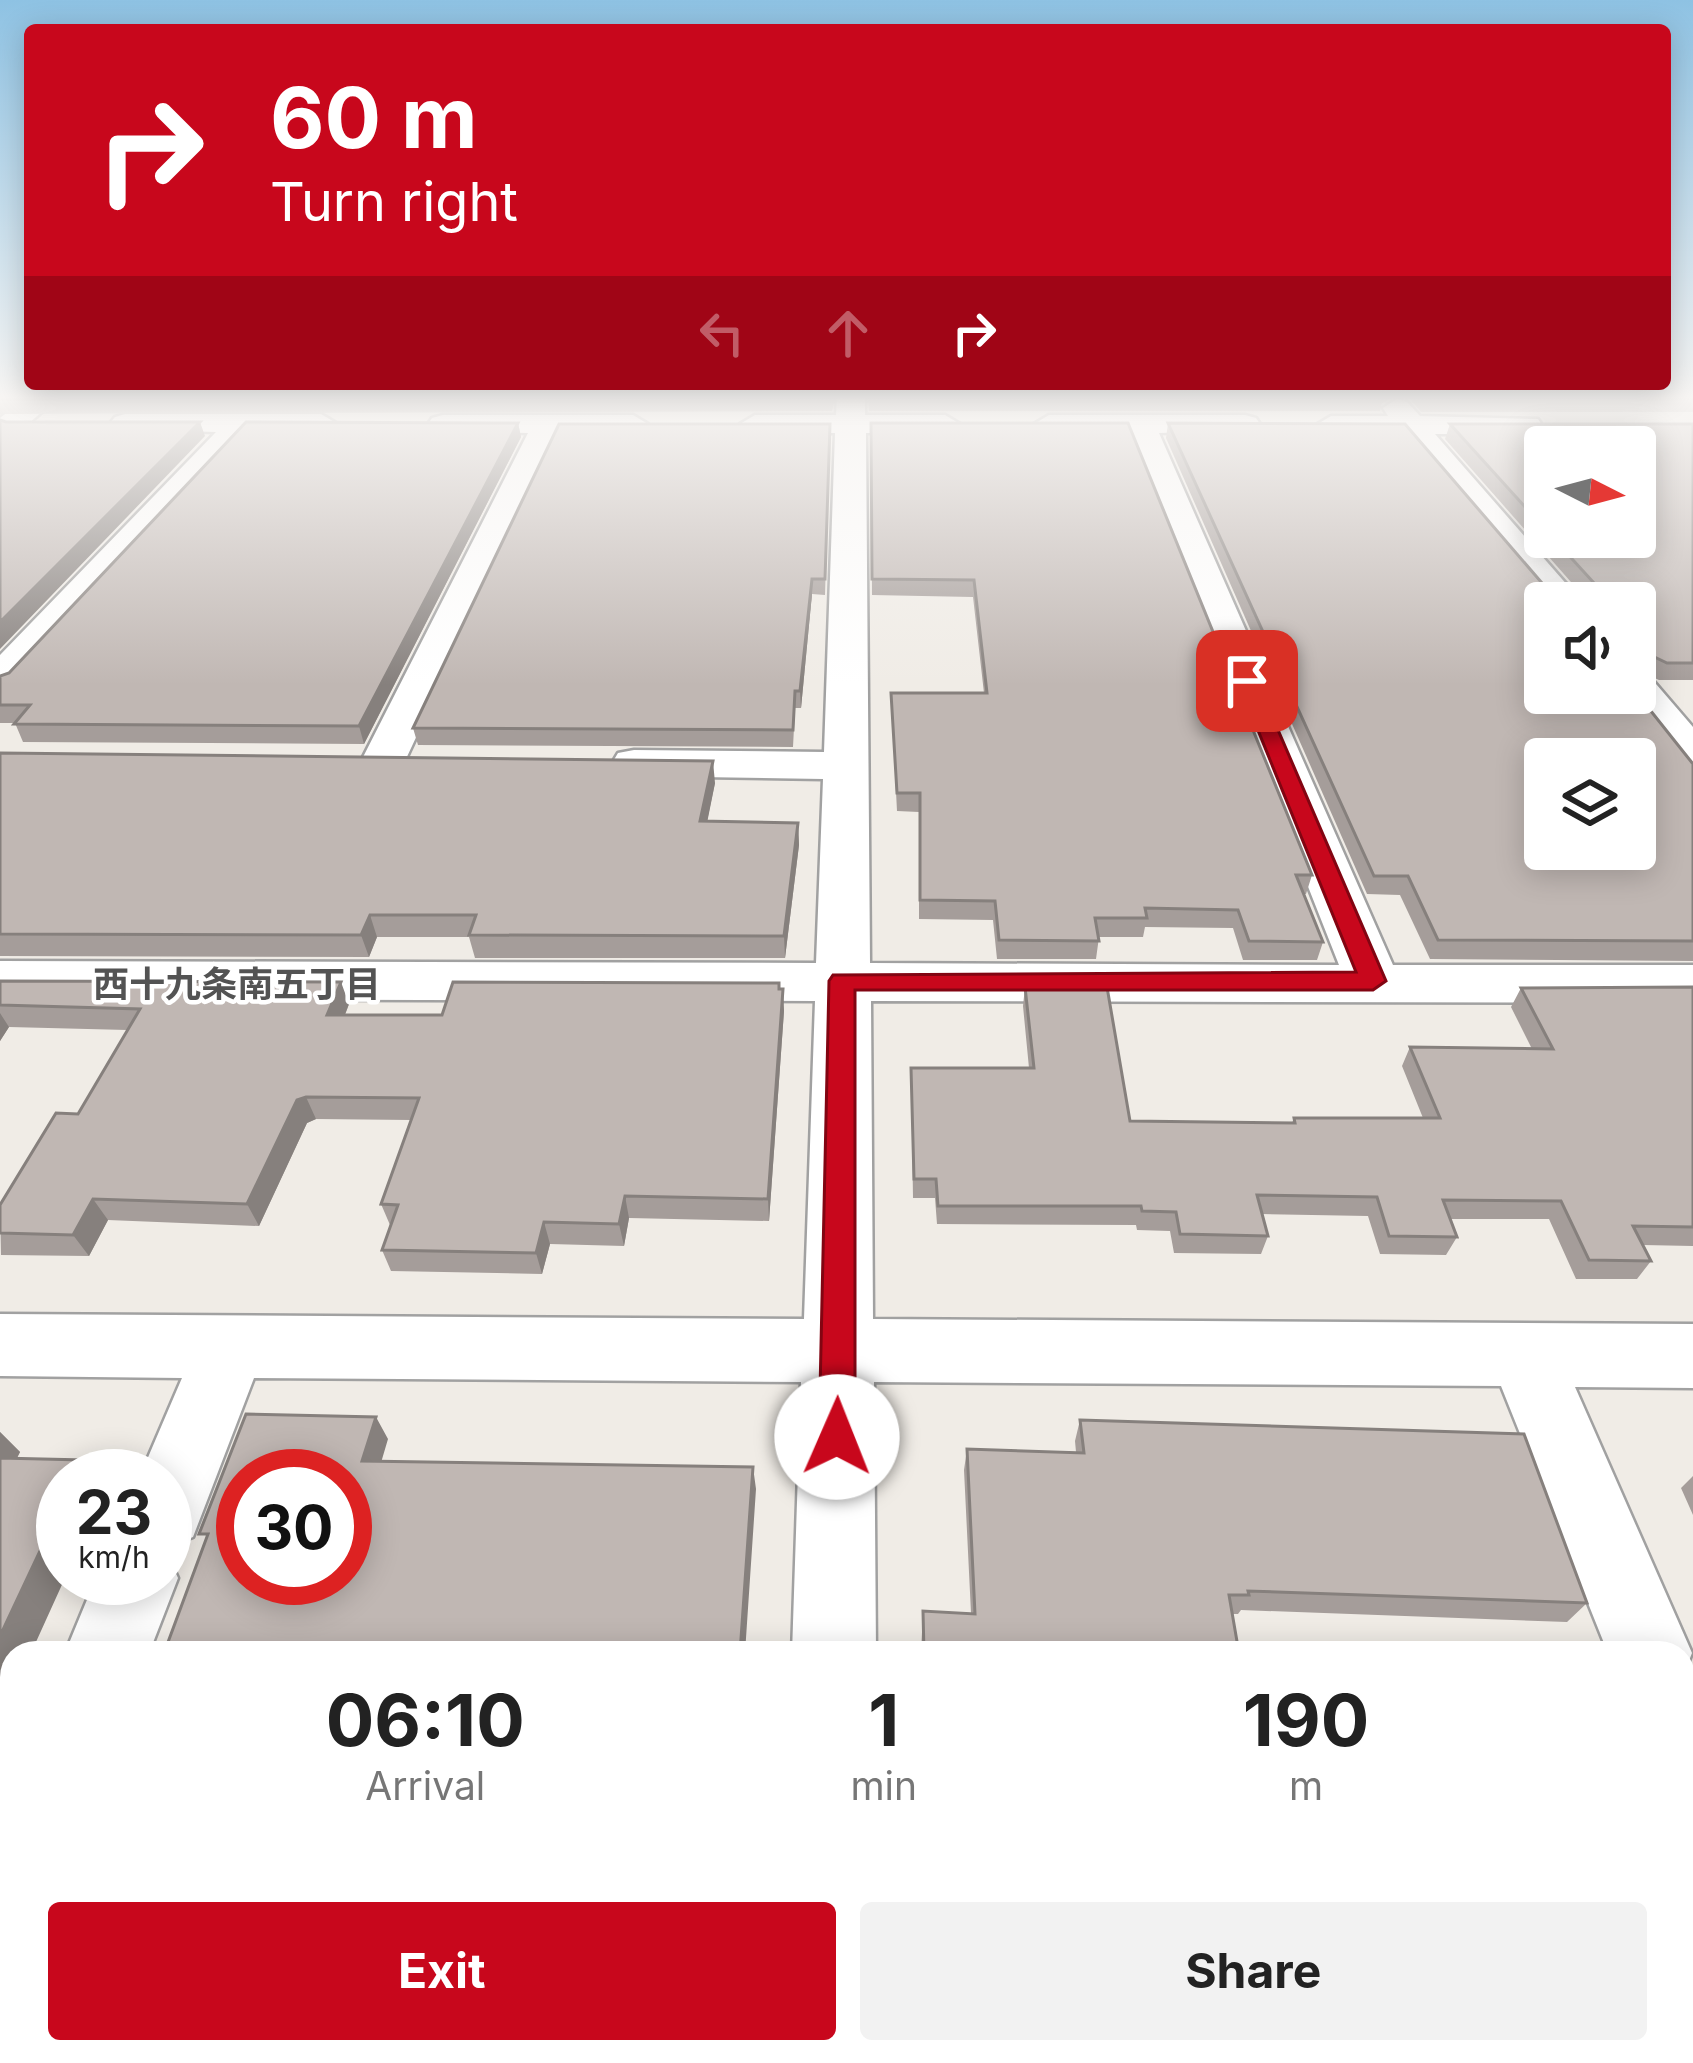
<!DOCTYPE html>
<html lang="en">
<head>
<meta charset="utf-8">
<style>
  :root { --surface:#fff; --page:#f2f2f2; --text:#222; --muted:#767676; --accent:#c8071c }
  body { margin:0; font-family:Inter,"Noto Sans JP",sans-serif; background:var(--page); color:var(--text); height:100vh; display:flex; flex-direction:column; font-size:45px; white-space:nowrap }
  * { box-sizing:border-box; margin:0 }
  p { font-size:39px; color:var(--muted) }
  .icon { flex:none; width:66px; height:66px; fill:none; stroke:currentColor; stroke-width:2; stroke-linecap:round; stroke-linejoin:round }
  .map { position:relative; flex:1; overflow:hidden }
  .drawer { position:absolute; left:0px; top:1641px; width:1695px; height:423px; display:flex; flex-direction:column; background:var(--surface); border-radius:36px 36px 0 0; box-shadow:0 6px 30px #0003 }
  .drawer>* { flex:none }
  .hud { position:absolute; left:24px; top:24px; width:1647px; height:366px; border-radius:12px; box-shadow:0 6px 30px #0003; background:#c8071c; color:#fff; overflow:hidden }
  .needle { width:78px; rotate:96deg }
  .buttons { position:absolute; left:1524px; top:426px; display:grid; gap:24px }
  .buttons a { display:grid; place-items:center; width:132px; height:132px; border-radius:12px; background:var(--surface); box-shadow:0 6px 30px #0003; font-size:60px }
  .speed { position:absolute; left:36px; top:1449px; display:flex; gap:24px; font-size:60px; font-weight:700; text-align:center }
  .speed>* { display:grid; place-content:center; width:156px; height:156px; border-radius:50%; background:var(--surface); box-shadow:0 6px 30px #0003; line-height:1 }
  .speed small { font-size:30px; font-weight:400 }
  .speed .limit { border:18px solid #d22; background:#fff; color:#111 }
  .pin { position:absolute; display:grid; place-items:center; width:102px; height:102px; color:#fff; margin:-51px; border-radius:24px; box-shadow:0 6px 18px #0006 }
  .me { position:absolute; width:132px; margin:-66px; rotate:1deg; stroke-linejoin:round; filter:drop-shadow(0 0 9px #0008) }
  .turn { display:flex; align-items:center; gap:42px; height:252px; padding:0 48px; font-size:54px }
  .turn .icon { width:156px; height:156px; stroke-width:2.5 }
  .turn b { display:block; font-size:84px; line-height:102px }
  .lanes { display:flex; align-items:center; height:114px; padding:0 48px; background:#0003; justify-content:center; gap:60px; direction:ltr }
  .lanes .off { opacity:.35 }
  .eta { display:flex; justify-content:space-evenly; align-items:center; height:204px; text-align:center }
  .eta b { font-size:72px; font-weight:700; line-height:84px }
  .cta { display:flex; gap:24px; margin-top:auto; padding:24px 48px }
  .cta a { flex:1; height:138px; border-radius:12px; background:var(--accent); color:#fff; font-size:48px; font-weight:700; line-height:138px; text-align:center }
  .cta a+a { background:var(--page); color:var(--text) }
  .map>svg:first-child { display:block }
  .lines { fill:none; stroke-linecap:round; stroke-linejoin:round }
  .minor-casing { stroke:#a1a1a1; stroke-width:5 }
  .minor { fill:#fff; fill-rule:evenodd }
  .wall { fill:#a59d9a; fill-rule:evenodd }
  .shaded-wall { fill:#86807d }
  .building { fill:#c0b7b3; stroke:#86807d; stroke-width:3; fill-rule:evenodd }
  .route { fill:#c8071c; stroke:#820512; stroke-width:3 }
  .labels { text-anchor:middle; stroke-width:9; stroke-linejoin:round; paint-order:stroke }
  .neighbourhood-label { font-size:36px; font-weight:bold; fill:#535353; stroke:#fff }
</style>
</head>
<body>
<div class="map">
<svg width="1693" height="2063" viewBox="0 0 1693 2063">
  <rect width="100%" height="100%" fill="#f0ece6"/>
  <g class="lines">
    <defs>
      <path id="minor" d="M 28,396 L 60,396 L 11,439 L 0,442 L 0,418 Z
        M 837,396 L 865,396 L 865,415 L 945,415 L 960,424 L 945,433 L 866,433 L 870,963 L 1339,965 L 1129,433 L 1049,433 L 1034,424 L 1049,415 L 1245,415 L 1256,418 L 1260,424 L 1256,430 L 1159,433 L 1393,965 L 1693,965 L 1693,1003 L 871,1001 L 873,1319 L 1693,1324 L 1693,1388 L 1575,1387 L 1692,1653 L 1683,1676 L 1683,1653 L 1608,1653 L 1501,1386 L 874,1382 L 876,1653 L 792,1653 L 801,1382 L 254,1378 L 193,1537 L 165,1548 L 165,1476 L 140,1476 L 182,1378 L 0,1376 L 0,1314 L 804,1319 L 815,1001 L 0,999 L 0,961 L 816,963 L 823,779 L 634,776 L 618,773 L 612,763 L 618,753 L 634,750 L 824,752 L 835,433 L 755,433 L 740,424 L 755,415 L 836,415 Z
        M 1397,399 L 1407,402 L 1420,416 L 1538,419 L 1542,425 L 1527,434 L 1435,434 L 1583,603 L 1545,604 L 1403,434 L 1331,434 L 1316,425 L 1331,416 L 1388,416 L 1383,408 Z
        M 125,414 L 321,414 L 336,423 L 321,432 L 249,432 L 15,688 L 0,691 L 0,655 L 216,432 L 115,429 L 110,423 L 115,417 Z
        M 443,415 L 633,415 L 648,424 L 633,433 L 558,433 L 405,761 L 399,771 L 383,774 L 367,771 L 361,761 L 528,433 L 432,430 L 428,424 L 432,418 Z
        M 1635,674 L 1650,677 L 1693,727 L 1693,767 L 1677,763 L 1619,693 L 1635,693 Z
        M 165,1549 L 178,1578 L 149,1653 L 65,1653 L 96,1578 L 165,1578 Z
        M 1683,1686 L 1693,1690 L 1693,1798 L 1683,1794 Z
        M 12,1842 L 12,1963 L 0,1968 L 0,1847 Z
        M 778,2052 L 880,2052 L 881,2063 L 777,2063 Z"/>
    </defs>
    <use href="#minor" class="minor-casing"/>
    <use href="#minor" class="minor"/>
  </g>
  <path class="wall" d="M 0,396 L 836,396 L 832,411 L 0,414 Z
    M 868,396 L 1396,396 L 1382,403 L 1380,411 L 869,411 Z
    M 1402,396 L 1693,396 L 1693,412 L 1421,412 L 1410,399 Z
    M 518,423 L 521,437 L 364,744 L 23,742 L 15,723 L 0,723 L 0,676 L 9,673 Z
    M 871,423 L 1312,875 L 1306,894 L 1304,894 L 1323,942 L 1317,960 L 1243,960 L 1233,928 L 1145,927 L 1143,937 L 1099,937 L 1096,959 L 997,959 L 993,920 L 919,919 L 919,812 L 897,811 L 891,693 L 984,693 L 973,597 L 872,595 Z
    M 1168,423 L 1548,590 L 1578,590 L 1445,439 L 1450,424 L 1693,424 L 1693,680 L 1659,680 L 1636,670 L 1635,671 L 1635,603 L 1545,603 L 1693,764 L 1693,961 L 1430,959 L 1400,895 L 1367,894 L 1166,438 ZM 1545,447 L 1635,537 L 1545,537 Z
    M 830,424 L 825,595 L 812,594 L 801,708 L 795,708 L 793,747 L 418,745 L 413,728 Z
    M 0,753 L 715,783 L 707,821 L 798,823 L 799,845 L 785,958 L 475,958 L 469,937 L 377,937 L 369,957 L 0,956 Z
    M 0,981 L 349,1004 L 345,1015 L 442,1015 L 780,989 L 784,1011 L 769,1221 L 629,1218 L 624,1246 L 550,1244 L 542,1274 L 391,1271 L 382,1250 L 390,1225 L 381,1204 L 411,1120 L 316,1119 L 307,1123 L 259,1226 L 108,1220 L 89,1256 L 1,1255 L 0,1205 L 78,1114 L 127,1030 L 9,1027 L 0,1041 Z
    M 1025,987 L 1130,1121 L 1292,1123 L 1294,1118 L 1423,1118 L 1402,1066 L 1410,1047 L 1532,1049 L 1511,1007 L 1521,988 L 1693,987 L 1693,1246 L 1643,1245 L 1651,1261 L 1637,1279 L 1576,1279 L 1549,1219 L 1450,1219 L 1457,1237 L 1446,1255 L 1380,1254 L 1368,1216 L 1262,1214 L 1268,1236 L 1261,1254 L 1174,1253 L 1170,1231 L 1137,1230 L 1136,1225 L 937,1224 L 935,1198 L 913,1198 L 911,1068 L 1029,1068 L 1023,1006 Z
    M 1080,1420 L 1587,1603 L 1567,1622 L 1241,1610 L 1238,1614 L 1233,1614 L 1239,1653 L 921,1653 L 923,1611 L 971,1613 L 964,1470 L 967,1449 L 1076,1452 L 1075,1441 Z
    M 0,1432 L 20,1452 L 17,1458 L 83,1460 L 97,1476 L 63,1476 L 12,1696 L 2,1696 L 0,1700 Z
    M 1693,1476 L 1693,1515 L 1681,1488 Z
    M 1162,2052 L 1321,2052 L 1323,2063 L 1163,2063 Z
    M 1564,2052 L 1683,2052 L 1693,2063 L 1568,2063 Z"/>
  <path class="shaded-wall" d="M 200,422 L 205,436 L 0,649 L 0,622 Z
    M 518,423 L 521,437 L 364,744 L 359,726 Z
    M 812,579 L 812,594 L 801,708 L 800,691 Z
    M 713,761 L 715,783 L 703,843 L 700,821 Z
    M 798,823 L 799,845 L 785,958 L 784,936 Z
    M 370,915 L 377,937 L 369,957 L 361,935 Z
    M 341,982 L 349,1004 L 336,1037 L 327,1015 Z
    M 783,989 L 784,1011 L 769,1221 L 768,1199 Z
    M 0,1013 L 9,1027 L 0,1041 Z
    M 306,1097 L 316,1119 L 307,1123 L 259,1226 L 247,1204 L 297,1100 Z
    M 625,1196 L 629,1218 L 624,1246 L 619,1224 Z
    M 93,1199 L 108,1220 L 89,1256 L 73,1235 Z
    M 544,1222 L 550,1244 L 542,1274 L 536,1253 Z
    M 376,1417 L 388,1439 L 375,1483 L 362,1461 Z
    M 0,1432 L 20,1452 L 4,1483 L 0,1479 Z
    M 83,1460 L 97,1476 L 75,1476 Z
    M 753,1467 L 756,1489 L 745,1653 L 740,1653 Z
    M 63,1502 L 63,1578 L 65,1578 L 31,1653 L 12,1653 L 12,1696 L 0,1688 L 0,1636 Z
    M 329,2052 L 349,2052 L 347,2063 L 327,2063 Z
    M 624,2052 L 633,2052 L 631,2063 L 622,2063 Z"/>
  <path class="building" d="M 0,396 L 832,396 L 0,399 Z
    M 870,396 L 1384,396 L 1384,397 Z
    M 1425,396 L 1693,396 L 1693,397 L 1425,397 Z
    M 0,420 L 6,422 L 200,422 L 0,622 Z
    M 246,422 L 518,423 L 359,726 L 14,724 L 30,705 L 0,705 L 0,676 L 9,673 Z
    M 871,423 L 1128,423 L 1312,875 L 1296,875 L 1323,942 L 1249,941 L 1238,910 L 1145,908 L 1147,918 L 1095,918 L 1099,941 L 999,940 L 995,901 L 920,900 L 920,793 L 897,793 L 891,693 L 987,693 L 974,580 L 872,579 Z
    M 1168,423 L 1405,424 L 1548,590 L 1590,591 L 1594,583 L 1552,537 L 1635,537 L 1635,447 L 1545,447 L 1545,529 L 1450,424 L 1693,424 L 1693,663 L 1667,663 L 1644,652 L 1639,662 L 1635,662 L 1635,603 L 1545,603 L 1545,693 L 1635,693 L 1635,691 L 1693,764 L 1693,941 L 1438,940 L 1408,876 L 1374,876 ZM 1545,759 L 1635,759 L 1635,849 L 1545,849 Z
    M 559,424 L 830,424 L 825,579 L 812,579 L 800,691 L 795,691 L 793,730 L 413,728 Z
    M 0,753 L 713,761 L 700,821 L 798,823 L 784,936 L 469,935 L 476,915 L 370,915 L 361,935 L 0,934 Z
    M 0,981 L 341,982 L 327,1015 L 442,1015 L 453,982 L 779,983 L 779,989 L 783,989 L 768,1199 L 625,1196 L 619,1224 L 544,1222 L 536,1253 L 382,1250 L 398,1205 L 381,1204 L 419,1098 L 306,1097 L 297,1100 L 247,1204 L 93,1199 L 73,1235 L 0,1233 L 0,1205 L 56,1113 L 78,1114 L 140,1009 L 0,1005 Z
    M 1025,987 L 1107,987 L 1130,1121 L 1295,1123 L 1294,1118 L 1440,1118 L 1410,1047 L 1553,1049 L 1521,988 L 1693,987 L 1693,1227 L 1633,1226 L 1651,1261 L 1589,1260 L 1561,1201 L 1443,1200 L 1457,1237 L 1389,1236 L 1377,1197 L 1257,1195 L 1268,1236 L 1180,1234 L 1176,1212 L 1142,1211 L 1141,1206 L 938,1206 L 936,1179 L 914,1179 L 911,1068 L 1034,1068 Z
    M 246,1414 L 376,1417 L 362,1461 L 753,1467 L 740,1653 L 164,1653 L 208,1534 L 199,1534 ZM 243,1476 L 345,1476 L 345,1578 L 243,1578 Z
    M 1080,1420 L 1524,1434 L 1587,1603 L 1248,1591 L 1249,1595 L 1229,1595 L 1239,1653 L 1099,1653 L 1098,1648 L 997,1645 L 997,1653 L 924,1653 L 923,1611 L 975,1614 L 967,1449 L 1084,1453 Z
    M 0,1458 L 83,1460 L 75,1476 L 63,1476 L 63,1502 L 0,1636 Z
    M 1683,1935 L 1693,1935 L 1693,2063 L 1596,2063 L 1593,2052 L 1683,2052 Z
    M 175,2052 L 329,2052 L 327,2063 L 172,2063 Z
    M 469,2052 L 624,2052 L 622,2063 L 467,2063 Z
    M 935,2052 L 1041,2052 L 1042,2063 L 935,2063 Z
    M 1174,2052 L 1321,2052 L 1323,2063 L 1175,2063 Z"/>
  <linearGradient id="sky" x2="0" y2="1"><stop stop-color="#8ec2e3"/><stop offset="0.58" stop-color="#f8f6f4"/><stop offset="1" stop-color="#f8f6f4" stop-opacity="0"/></linearGradient>
  <rect width="1693" height="685" fill="url(#sky)"/>
  <path class="route" d="M 1247,675 L 1257,681 L 1386,981 L 1373,990 L 855,990 L 855,1437 L 849,1449 L 837,1454 L 824,1449 L 819,1437 L 829,981 L 833,975 L 1356,972 L 1238,681 Z"/>
  <g class="labels">
    <g class="neighbourhood-label">
      <text x="237" y="997">西十九条南五丁目</text>
    </g>
  </g>
</svg>
<div class="buttons">
<a><svg class="needle" viewBox="-14 -14 28 28"><path d="M0-13l5 13h-10z" fill="#e53935"/><path d="M0 13l5-13h-10z" fill="#767676"/></svg></a>
<a><svg class="icon" aria-label="sound" viewBox="0 0 24 24"><path d="M4 9h4l5-4v14l-5-4H4zM17 9q2 3 0 6"/></svg></a>
<a><svg class="icon" aria-label="layers" viewBox="0 0 24 24"><path d="M12 4l9 5-9 5-9-5zM3 14l9 5 9-5"/></svg></a>
</div>
<div class="speed"><div>23<small>km/h</small></div><div class="limit">30</div></div>
<div class="pin" style="left:1247px;top:681px;background:#d93025"><svg class="icon" aria-label="arrive" viewBox="0 0 24 24"><path d="M6 21V4h12l-3 4 3 4H6"/></svg></div>
<svg class="me" style="left:837px;top:1437px" viewBox="-20 -20 40 40"><circle r="19" fill="#fff"/><path d="M0-13L10 11 0 6-10 11z" fill="#c8071c"/></svg>
<div class="hud">
<div class="turn"><svg class="icon" aria-label="right" viewBox="0 0 24 24"><path d="M7 20v-9h11M14 6l5 5-5 5"/></svg><div><b>60 m</b>Turn right</div></div>
<div class="lanes"><svg class="icon off" aria-label="left" viewBox="0 0 24 24"><path d="M17 20v-9H6M10 6l-5 5 5 5"/></svg><svg class="icon off" aria-label="ahead" viewBox="0 0 24 24"><path d="M12 20V5M6 11l6-6 6 6"/></svg><svg class="icon" aria-label="right" viewBox="0 0 24 24"><path d="M7 20v-9h11M14 6l5 5-5 5"/></svg></div>
</div>
<section class="drawer">
<div class="eta">
<div><b>06:10</b><p>Arrival</p></div>
<div><b>1</b><p>min</p></div>
<div><b>190</b><p>m</p></div>
</div>
<div class="cta"><a>Exit</a><a>Share</a></div>
</section>
</div>
</body>
</html>
